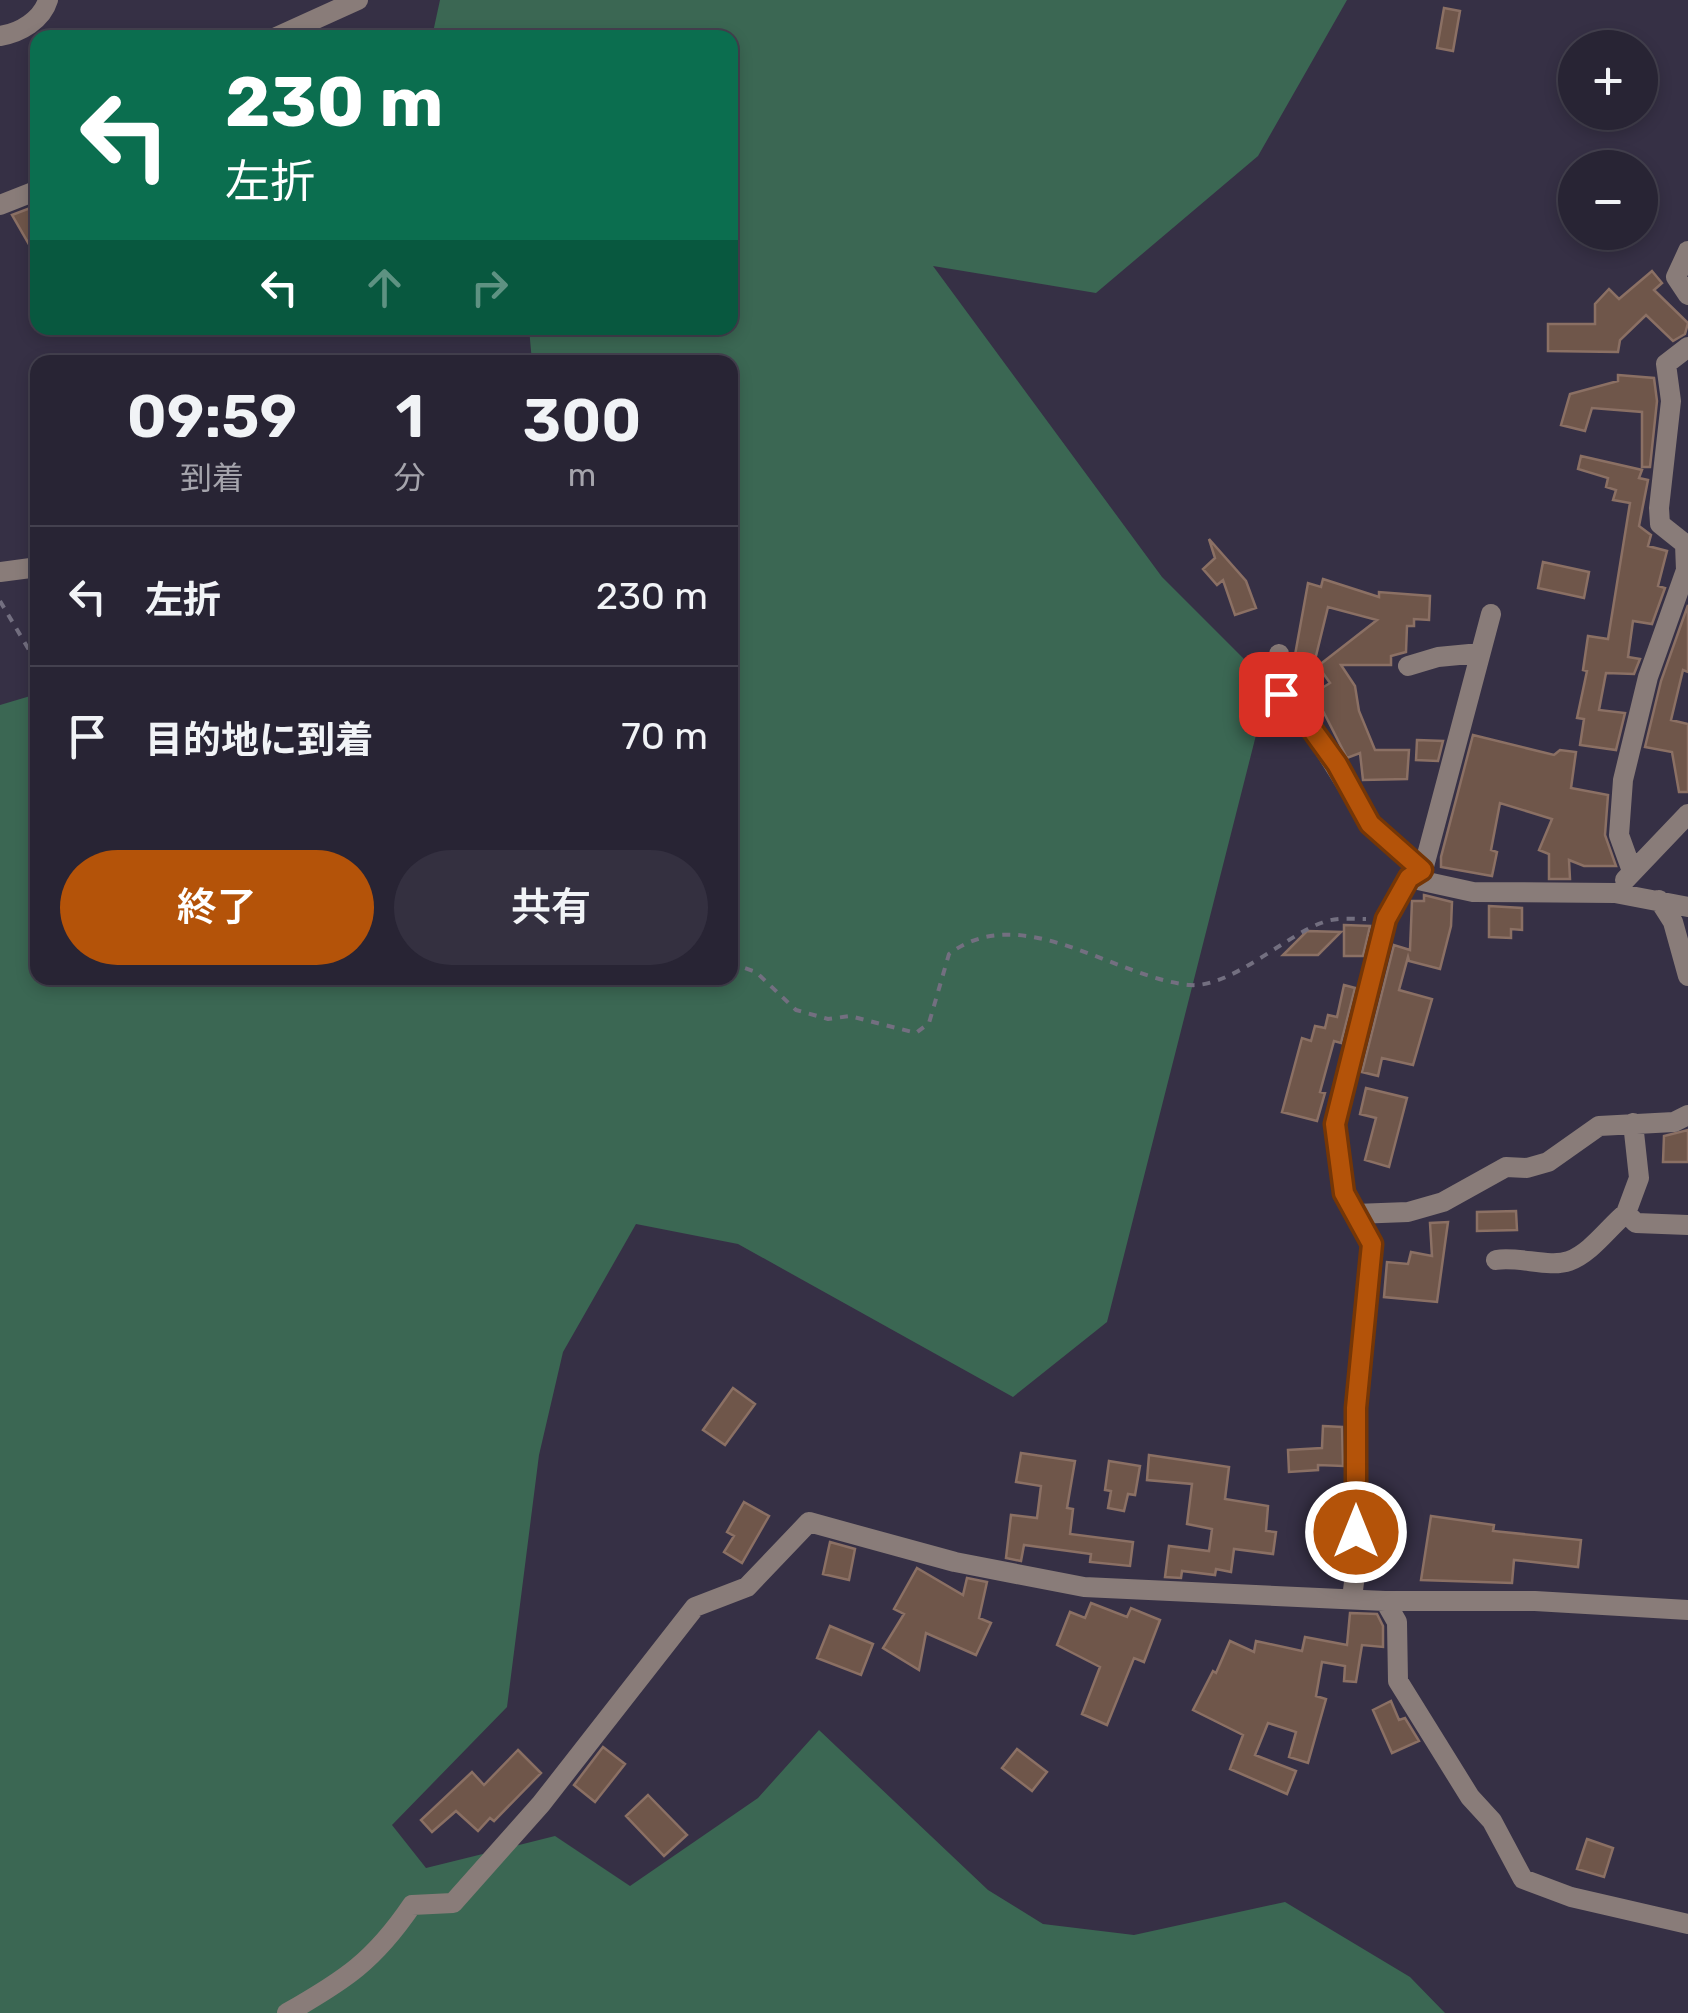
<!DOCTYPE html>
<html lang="ja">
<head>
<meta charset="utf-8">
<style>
  :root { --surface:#282434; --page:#343040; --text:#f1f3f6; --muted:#a5a4ac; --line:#44414f; --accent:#b45309 }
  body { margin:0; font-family:Rubik,"Noto Sans JP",sans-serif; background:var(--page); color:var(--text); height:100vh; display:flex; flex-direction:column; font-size:38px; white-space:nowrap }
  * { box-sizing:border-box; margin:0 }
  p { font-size:32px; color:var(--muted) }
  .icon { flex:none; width:55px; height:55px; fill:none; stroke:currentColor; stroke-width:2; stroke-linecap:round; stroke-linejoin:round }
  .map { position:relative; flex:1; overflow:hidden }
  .drawer { position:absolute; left:30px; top:355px; width:708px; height:630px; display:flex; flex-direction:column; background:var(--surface); border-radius:20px; box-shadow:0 5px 15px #0003,0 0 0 2px var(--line) }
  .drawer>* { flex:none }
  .hud { position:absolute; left:30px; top:30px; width:708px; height:305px; border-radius:20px; box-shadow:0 5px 15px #0003,0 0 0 2px var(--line); background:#0b6e4f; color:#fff; overflow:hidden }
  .controls { position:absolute; left:1558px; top:30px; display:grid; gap:20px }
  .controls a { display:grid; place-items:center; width:100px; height:100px; border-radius:50%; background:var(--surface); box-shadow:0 5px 15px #0003,0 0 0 2px var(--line); font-size:50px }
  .pin { position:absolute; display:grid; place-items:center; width:85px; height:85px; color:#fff; margin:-42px; border-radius:20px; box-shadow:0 5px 15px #0006 }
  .me { position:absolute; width:110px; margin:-55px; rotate:0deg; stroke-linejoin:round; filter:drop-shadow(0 0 8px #0008) }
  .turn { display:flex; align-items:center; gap:35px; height:210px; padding:0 30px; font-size:45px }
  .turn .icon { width:130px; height:130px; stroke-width:2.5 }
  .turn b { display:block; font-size:70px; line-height:85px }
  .lanes { display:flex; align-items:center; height:95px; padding:0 30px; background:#0003; justify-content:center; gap:50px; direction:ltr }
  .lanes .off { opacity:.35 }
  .eta { display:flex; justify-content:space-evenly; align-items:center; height:170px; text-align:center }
  .eta b { font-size:60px; font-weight:600; line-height:70px }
  .cta { display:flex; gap:20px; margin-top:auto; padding:20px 30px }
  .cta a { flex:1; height:115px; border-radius:60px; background:var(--accent); color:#fff; font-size:40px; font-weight:600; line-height:115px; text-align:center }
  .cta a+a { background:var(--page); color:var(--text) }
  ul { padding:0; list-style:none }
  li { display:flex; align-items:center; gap:30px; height:140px; padding:0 30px; border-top:2px solid var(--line) }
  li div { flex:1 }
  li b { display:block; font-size:38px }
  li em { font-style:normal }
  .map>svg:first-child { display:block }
  .green { fill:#3b6753 }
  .building { fill:#6f564a; stroke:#8b7064; stroke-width:2.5 }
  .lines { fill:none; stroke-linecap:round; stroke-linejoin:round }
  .path { stroke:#736f80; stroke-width:4; stroke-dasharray:8 8; stroke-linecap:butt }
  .street { stroke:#897c79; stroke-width:20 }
  .route-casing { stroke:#753606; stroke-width:25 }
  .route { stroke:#b45309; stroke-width:18 }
</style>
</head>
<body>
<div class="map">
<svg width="1688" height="2013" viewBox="0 0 1688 2013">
  <rect width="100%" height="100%" fill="#363045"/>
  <path class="green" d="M 440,0 L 1347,0 L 1258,156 L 1096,293 L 933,266 L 1162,577 L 1269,684 L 1107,1322 L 1013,1397 L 738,1244 L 636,1224 L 563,1352 L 539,1455 L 507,1707 L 392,1825 L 426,1868 L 555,1836 L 630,1886 L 758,1798 L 819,1730 L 988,1890 L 1043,1924 L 1134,1935 L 1285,1902 L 1410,1977 L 1445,2013 L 0,2013 L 0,705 L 37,694 L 38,978 L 730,978 L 730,362 L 532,362 L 529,328 L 730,328 L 730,38 L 432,37 Z"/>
  <path class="building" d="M 1444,8 L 1460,11 L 1453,51 L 1437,48 Z
    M 38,205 L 38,260 L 12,215 Z
    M 1652,271 L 1662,283 L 1654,290 L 1688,323 L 1685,334 L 1673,341 L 1646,315 L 1620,340 L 1618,352 L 1548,351 L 1548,324 L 1595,324 L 1595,304 L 1609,289 L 1619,299 Z
    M 1618,375 L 1654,378 L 1657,401 L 1650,467 L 1642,467 L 1642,412 L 1592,408 L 1585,431 L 1561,425 L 1570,394 L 1618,381 Z
    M 1581,456 L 1642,470 L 1639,478 L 1648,480 L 1639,526 L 1651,535 L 1648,546 L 1667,551 L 1658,586 L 1665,588 L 1652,624 L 1633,621 L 1628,657 L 1640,659 L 1634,674 L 1606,673 L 1599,710 L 1625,713 L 1616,750 L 1580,745 L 1584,719 L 1577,718 L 1587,671 L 1583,670 L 1588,636 L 1608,639 L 1630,503 L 1613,500 L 1616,490 L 1606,487 L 1608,478 L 1578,469 Z
    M 1209,539 L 1246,581 L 1256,608 L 1235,615 L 1223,580 L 1217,585 L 1203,569 L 1215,558 Z
    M 1543,562 L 1589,572 L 1584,598 L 1538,588 Z
    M 1323,579 L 1379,597 L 1379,592 L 1430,596 L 1429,620 L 1414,619 L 1414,626 L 1407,626 L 1406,652 L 1391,656 L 1391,665 L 1341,665 L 1355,686 L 1359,711 L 1375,750 L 1409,750 L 1407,779 L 1363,780 L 1360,753 L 1347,758 L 1324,713 L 1319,717 L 1303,700 L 1330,683 L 1318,666 L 1377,620 L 1328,607 L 1315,660 L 1295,655 L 1308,583 L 1321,587 Z
    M 1688,605 L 1688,672 L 1683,670 L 1671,720 L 1688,724 L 1688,792 L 1679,792 L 1672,752 L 1645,747 L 1661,681 Z
    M 1473,735 L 1554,755 L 1560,750 L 1576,752 L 1571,788 L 1608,795 L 1605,835 L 1616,866 L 1584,866 L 1569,860 L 1570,879 L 1549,879 L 1549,854 L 1539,850 L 1552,819 L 1500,803 L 1491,850 L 1497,852 L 1492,876 L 1441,867 L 1441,857 Z
    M 1417,740 L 1443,741 L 1438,761 L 1416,760 Z
    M 1424,895 L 1452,902 L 1451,926 L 1440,969 L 1409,961 L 1408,957 L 1399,990 L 1432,999 L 1413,1065 L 1382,1058 L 1378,1076 L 1362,1072 L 1394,945 L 1410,950 L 1412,901 L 1424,901 Z
    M 1489,906 L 1522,908 L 1522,930 L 1511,929 L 1511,938 L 1489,937 Z
    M 1344,925 L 1370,926 L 1363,956 L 1344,956 Z
    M 1307,931 L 1341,932 L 1318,955 L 1283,955 Z
    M 1344,985 L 1355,988 L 1341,1043 L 1334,1041 L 1320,1092 L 1325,1093 L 1317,1121 L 1282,1112 L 1302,1038 L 1311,1041 L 1315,1026 L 1325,1028 L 1328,1015 L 1337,1017 Z
    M 1366,1088 L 1407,1098 L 1389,1167 L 1365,1160 L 1376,1118 L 1360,1114 Z
    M 1688,1130 L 1688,1162 L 1663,1162 L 1664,1136 Z
    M 1516,1211 L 1517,1230 L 1477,1231 L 1477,1212 Z
    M 1448,1222 L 1437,1302 L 1384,1297 L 1387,1262 L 1408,1264 L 1411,1252 L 1432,1256 L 1430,1223 Z
    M 733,1388 L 755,1404 L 725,1445 L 703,1430 Z
    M 1323,1426 L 1342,1427 L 1343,1466 L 1318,1465 L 1318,1470 L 1289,1472 L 1288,1450 L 1322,1448 Z
    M 1021,1453 L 1075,1461 L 1067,1508 L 1073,1509 L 1070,1534 L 1133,1542 L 1130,1566 L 1090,1562 L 1091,1554 L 1024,1545 L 1021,1561 L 1006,1558 L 1011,1515 L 1037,1518 L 1041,1486 L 1016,1482 Z
    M 1149,1455 L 1229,1467 L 1225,1499 L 1268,1506 L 1266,1531 L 1276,1532 L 1273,1554 L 1234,1549 L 1231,1572 L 1216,1569 L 1215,1575 L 1182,1571 L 1181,1578 L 1165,1577 L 1169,1546 L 1209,1551 L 1212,1529 L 1187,1524 L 1192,1484 L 1147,1480 Z
    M 1109,1461 L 1140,1466 L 1135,1495 L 1128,1494 L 1124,1511 L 1108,1508 L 1111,1491 L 1105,1490 Z
    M 744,1502 L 769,1516 L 742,1563 L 724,1552 L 734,1536 L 727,1532 Z
    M 1431,1516 L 1494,1525 L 1493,1531 L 1581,1540 L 1578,1567 L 1514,1560 L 1512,1583 L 1421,1580 Z
    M 830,1542 L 855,1549 L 849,1580 L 823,1574 Z
    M 917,1568 L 963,1595 L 967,1578 L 987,1582 L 979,1618 L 991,1623 L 976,1655 L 926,1633 L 919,1670 L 883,1648 L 904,1614 L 894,1609 Z
    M 1091,1603 L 1127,1617 L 1131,1608 L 1160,1620 L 1144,1662 L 1134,1658 L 1107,1725 L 1082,1714 L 1100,1667 L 1057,1645 L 1070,1612 L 1085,1618 Z
    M 1350,1613 L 1377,1614 L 1383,1626 L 1383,1647 L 1362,1645 L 1356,1682 L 1344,1681 L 1345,1666 L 1322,1662 L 1316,1696 L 1326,1699 L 1308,1763 L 1289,1757 L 1296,1732 L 1268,1723 L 1255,1755 L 1296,1771 L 1287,1794 L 1230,1769 L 1243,1735 L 1193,1710 L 1213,1671 L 1216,1673 L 1230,1641 L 1254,1652 L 1256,1641 L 1302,1651 L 1305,1637 L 1347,1645 Z
    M 830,1626 L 873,1644 L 861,1675 L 817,1658 Z
    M 1391,1701 L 1399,1720 L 1405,1718 L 1419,1741 L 1392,1753 L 1373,1710 Z
    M 603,1747 L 625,1764 L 595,1802 L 574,1785 Z
    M 1017,1749 L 1047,1772 L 1032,1791 L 1002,1768 Z
    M 518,1750 L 541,1773 L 494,1821 L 490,1818 L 478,1831 L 456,1811 L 432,1832 L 421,1820 L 472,1772 L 484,1785 Z
    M 648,1795 L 687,1835 L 664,1856 L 626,1816 Z
    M 1587,1839 L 1613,1848 L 1604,1877 L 1577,1869 Z"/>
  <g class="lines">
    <path class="path" d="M 0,601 L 38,665
      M 730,963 L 756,972 L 796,1010 L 828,1019 L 850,1016 L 916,1033 L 929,1023 L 949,954 C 1022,899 1114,978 1190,985 C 1230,988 1284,937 1321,923 C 1335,917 1352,919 1366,919
      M 564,978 L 574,982 L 608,978"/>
    <path class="street" d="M 0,36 C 20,33 42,20 48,0
      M 274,38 L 358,0
      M 0,205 L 38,190
      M 1688,251 L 1676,277 L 1688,295
      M 0,572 L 38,567
      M 1279,654 L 1281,695 L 1289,712 L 1311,728 L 1370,823 L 1423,870
      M 1408,666 L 1438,657 L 1480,653
      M 1632,871 L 1619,835 L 1623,780 L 1648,677 L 1686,570 L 1685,544 L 1660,524 L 1659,508 L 1671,401 L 1666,364 L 1688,347
      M 1409,878 L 1473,892 L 1615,893 L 1688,907
      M 1625,880 L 1688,814
      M 1659,900 L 1673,922 L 1688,976
      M 1633,1123 L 1639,1178 L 1626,1213 L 1636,1223 L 1688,1225
      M 1355,1214 L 1408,1212 L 1443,1202 L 1506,1167 L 1527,1168 L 1548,1162 L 1599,1126 L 1674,1122 L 1688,1115
      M 1496,1260 C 1519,1256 1549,1268 1569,1261 C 1591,1253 1608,1228 1626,1213
      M 1352,1598 L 1357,1559 L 1356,1408 L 1372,1244 L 1344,1193 L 1335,1124 L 1386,919 L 1409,878 L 1423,870 L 1491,614
      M 1385,1601 L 1397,1622 L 1398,1681 L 1470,1797 L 1492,1821 L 1523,1879 L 1571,1897 L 1688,1924
      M 287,2013 C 345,1980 374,1961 412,1905 L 453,1903 L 541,1804 L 695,1607 L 747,1587 L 809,1522 L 955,1562 L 1084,1587 L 1385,1601 L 1535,1601 L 1688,1610"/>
  </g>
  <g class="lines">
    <defs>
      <path id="route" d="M 1281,694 L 1288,712 L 1311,728 L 1337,764 L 1370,824 L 1422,870 L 1409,878 L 1386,919 L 1335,1124 L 1344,1193 L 1372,1244 L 1356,1408 L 1356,1532"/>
    </defs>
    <use href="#route" class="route-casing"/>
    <use href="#route" class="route"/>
  </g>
</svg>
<div class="controls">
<a>+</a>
<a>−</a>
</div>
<div class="pin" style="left:1281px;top:694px;background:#d93025"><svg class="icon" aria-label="arrive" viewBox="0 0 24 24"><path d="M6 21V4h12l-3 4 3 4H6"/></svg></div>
<svg class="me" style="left:1356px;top:1532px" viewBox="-20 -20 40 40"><circle r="17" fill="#b45309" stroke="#fff" stroke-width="3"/><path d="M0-11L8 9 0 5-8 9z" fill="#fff"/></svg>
<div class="hud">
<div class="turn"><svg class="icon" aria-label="left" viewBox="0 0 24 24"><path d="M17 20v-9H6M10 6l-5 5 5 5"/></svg><div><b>230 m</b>左折</div></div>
<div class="lanes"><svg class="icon" aria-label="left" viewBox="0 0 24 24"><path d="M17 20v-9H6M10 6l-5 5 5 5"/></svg><svg class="icon off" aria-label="ahead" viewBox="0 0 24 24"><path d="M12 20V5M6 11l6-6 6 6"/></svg><svg class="icon off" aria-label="right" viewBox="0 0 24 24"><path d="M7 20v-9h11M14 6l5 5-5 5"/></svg></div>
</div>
<section class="drawer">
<div class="eta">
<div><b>09:59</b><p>到着</p></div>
<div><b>1</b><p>分</p></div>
<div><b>300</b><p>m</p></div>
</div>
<ul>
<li><svg class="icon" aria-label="left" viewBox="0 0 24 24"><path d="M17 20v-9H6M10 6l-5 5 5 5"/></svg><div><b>左折</b></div><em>230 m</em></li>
<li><svg class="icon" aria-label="arrive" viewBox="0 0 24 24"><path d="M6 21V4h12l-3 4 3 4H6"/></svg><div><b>目的地に到着</b></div><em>70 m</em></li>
</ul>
<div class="cta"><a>終了</a><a>共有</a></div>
</section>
</div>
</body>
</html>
